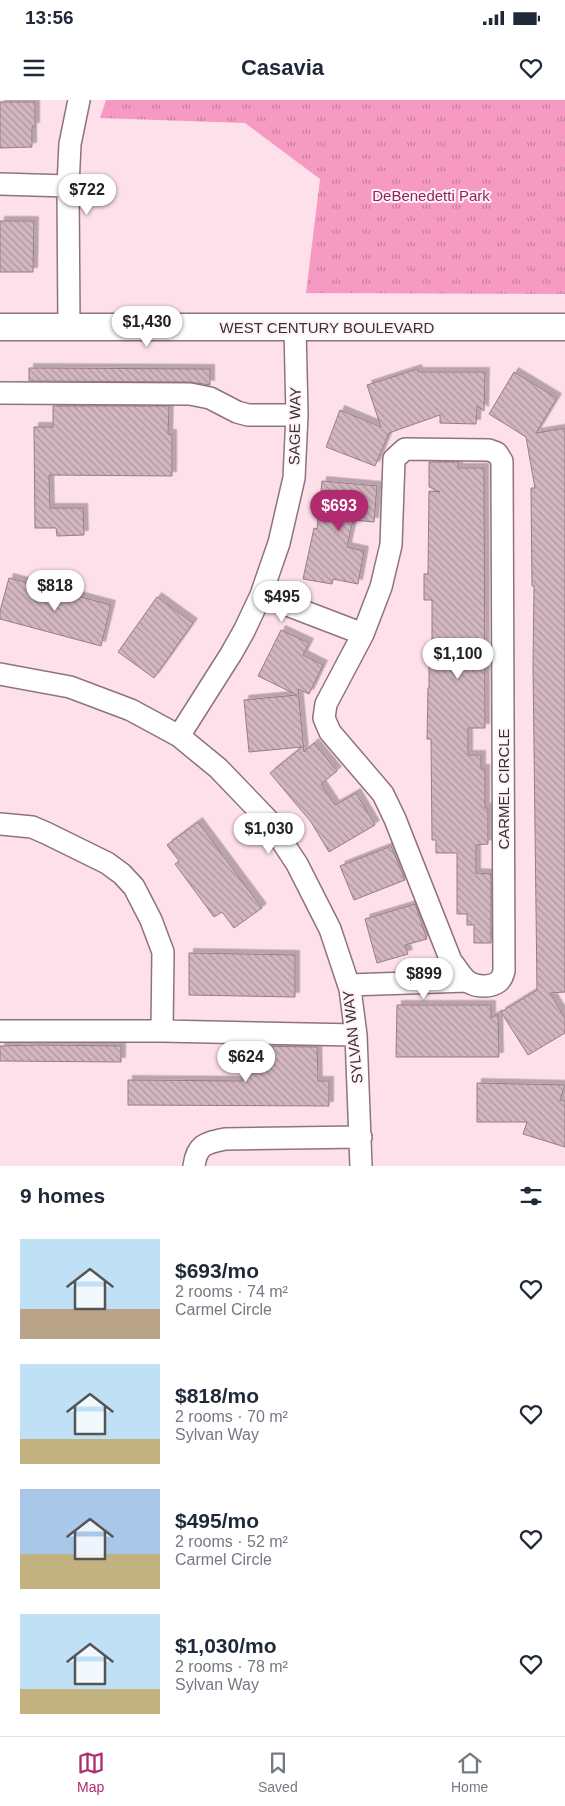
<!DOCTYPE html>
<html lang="en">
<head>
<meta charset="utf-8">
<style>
  body { margin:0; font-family:Helvetica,sans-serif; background:#f6f6f7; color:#1f2937; height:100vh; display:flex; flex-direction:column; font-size:19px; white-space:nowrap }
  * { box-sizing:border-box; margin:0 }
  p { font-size:16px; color:#747a83 }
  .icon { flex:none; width:28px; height:28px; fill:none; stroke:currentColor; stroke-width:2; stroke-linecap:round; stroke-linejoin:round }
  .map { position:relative; height:1066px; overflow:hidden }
  .panel { display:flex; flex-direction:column; background:#fff; flex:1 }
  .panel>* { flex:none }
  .price { position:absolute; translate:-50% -42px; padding:0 11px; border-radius:18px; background:#fff; color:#222; font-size:16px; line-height:32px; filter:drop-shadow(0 1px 2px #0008) }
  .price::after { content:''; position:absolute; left:50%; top:30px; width:15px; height:11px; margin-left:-8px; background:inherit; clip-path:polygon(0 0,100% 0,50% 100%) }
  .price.on { background:#b02b70; color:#fff }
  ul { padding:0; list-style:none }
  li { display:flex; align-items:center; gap:15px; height:125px; padding:0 20px }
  li span { display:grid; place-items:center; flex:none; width:140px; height:100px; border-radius:0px; color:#555 }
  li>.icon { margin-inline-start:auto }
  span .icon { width:60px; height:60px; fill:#fffc; stroke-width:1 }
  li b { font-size:21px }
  h2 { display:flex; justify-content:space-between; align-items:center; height:60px; padding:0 20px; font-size:21px }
  .status { display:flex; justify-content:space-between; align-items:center; height:35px; padding:0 25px; background:#fff; direction:ltr }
  .status svg { height:14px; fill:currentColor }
  header { display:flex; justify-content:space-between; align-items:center; height:65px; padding:0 20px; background:#fff; font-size:22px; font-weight:800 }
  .tab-bar { display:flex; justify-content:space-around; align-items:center; height:70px; border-top:1px solid #e0e1e3; background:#fff; font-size:14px; color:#747a83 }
  .tab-bar a { display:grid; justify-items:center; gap:2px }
  .tab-bar .on { color:#b02b70 }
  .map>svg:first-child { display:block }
</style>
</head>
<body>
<div class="status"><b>13:56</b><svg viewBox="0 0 49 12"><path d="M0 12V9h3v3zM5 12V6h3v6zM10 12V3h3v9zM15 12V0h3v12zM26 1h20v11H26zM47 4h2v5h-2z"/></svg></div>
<header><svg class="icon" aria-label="menu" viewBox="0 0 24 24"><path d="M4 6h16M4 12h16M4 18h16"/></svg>Casavia<svg class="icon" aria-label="heart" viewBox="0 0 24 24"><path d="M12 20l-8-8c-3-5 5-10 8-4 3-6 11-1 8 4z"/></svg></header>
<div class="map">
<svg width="565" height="1066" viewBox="0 0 565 1066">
  <defs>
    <pattern id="grass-tufts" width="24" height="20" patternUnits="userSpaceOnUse" patternTransform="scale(1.25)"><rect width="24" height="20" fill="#f69ac1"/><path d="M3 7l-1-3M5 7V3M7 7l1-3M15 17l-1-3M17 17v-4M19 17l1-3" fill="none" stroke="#c87e9e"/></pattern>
    <pattern id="building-back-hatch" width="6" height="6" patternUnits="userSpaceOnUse" patternTransform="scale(1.25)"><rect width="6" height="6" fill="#d2b6c0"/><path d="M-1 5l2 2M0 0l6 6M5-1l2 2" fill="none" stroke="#ac959d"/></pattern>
    <filter id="shadow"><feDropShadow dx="4.5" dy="-4.5" stdDeviation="0" flood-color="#0004"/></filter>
  </defs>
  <rect width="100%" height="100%" fill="#fee0eb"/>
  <!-- grass -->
  <path fill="url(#grass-tufts)" d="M106,0H565V194L306,193L320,79L245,23L100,18Z"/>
  <!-- building -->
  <path fill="url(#building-back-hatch)" stroke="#977d87" filter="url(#shadow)" d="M0,2H35V27H32V47L0,48Z
    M0,121H34L33,172H0Z
    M29,268L210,269V285L190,282L29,281Z
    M417,269L418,272H485L484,311L477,306L476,324L440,323V315L389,333L375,366L326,347L340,310L381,327L367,285Z
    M514,272L557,298L536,333L565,328V892L550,893L565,918V933L528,955L501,912L537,890L533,565L534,486H532L531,388H535L526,337L489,314Z
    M53,306H169L168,334H172V376L49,375L50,408H83L84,435L57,436L56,428H35L34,327H53Z
    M429,362H458V368H484L485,628H468V655H481V669H485V708H488V744L476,745V773L491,774V843H474V825H467V814H457V753H436V740H432L431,639H427L428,588H429V544H432V500H424V474H428L429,391L440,392L429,387Z
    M322,381L377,386L374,422L353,420L347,447L364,451L358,484L333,479L332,484L303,479L314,428L317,429Z
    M9,478L111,505L101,546L0,519V511Z
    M157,497L193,523L154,578L118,552Z
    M281,530L309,543L303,555L323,565L309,594L298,589L304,652L314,643L337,671L321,684L335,705L356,693L375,725L329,752L311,722L270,673L302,647L249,652L244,600L297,595L258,576Z
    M198,722L262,808L234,828L222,812L214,817L175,764L179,761L167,745Z
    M391,746L405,780L354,800L340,766Z
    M415,804L427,839L405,845L408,854L377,863L365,819Z
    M189,853L295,855V897L189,895Z
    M397,905H491V918L498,914L499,957H396Z
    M39,945L121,946V962L0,961V946Z
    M243,946L317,947L318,981H329V1006L128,1005V980L243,981Z
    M477,983L565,985L560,1000L565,1001V1047L523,1034L527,1022H477Z"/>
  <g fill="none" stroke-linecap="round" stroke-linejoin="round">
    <defs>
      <path id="minor" d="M0,84L68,86
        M69,227L68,86L70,44L79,0
        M0,293L190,294L210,298L237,312L248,315H297
        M405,349L489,350L497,353L502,361L504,871C503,875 502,879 498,882C490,888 475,887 467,881C461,876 456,867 451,861L395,719L383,694L330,632L324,618L326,604L363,534L381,487L391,445L394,359Z
        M261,495L363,534
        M0,574L70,587L131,610L179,636L218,668L268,720L297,764L330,829L350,889L356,935L361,1066
        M179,636L231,554L244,531L261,495L279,443L294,378L297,315L295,228
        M0,724L32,727L46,733L107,763L122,774L134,787L151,820L163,852L162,931
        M349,885L467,881
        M0,931H162L356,935
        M194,1066C197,1044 206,1043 225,1039L361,1037"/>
      <path id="tertiary" d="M0,227H565"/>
    </defs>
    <!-- minor casing -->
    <use href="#minor" stroke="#8e737d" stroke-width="24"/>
    <!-- tertiary casing -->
    <use href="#tertiary" stroke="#8e737d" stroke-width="29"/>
    <!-- minor -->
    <use href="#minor" stroke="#fff" stroke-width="21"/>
    <!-- tertiary -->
    <use href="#tertiary" stroke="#fff" stroke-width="26"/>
  </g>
  <g text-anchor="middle" stroke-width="4" stroke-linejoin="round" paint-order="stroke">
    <!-- park labels -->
    <g font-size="15" fill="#94215d" stroke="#fff3f7">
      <text x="431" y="101">DeBenedetti Park</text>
    </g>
    <!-- street labels -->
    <g font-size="15" fill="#3c3135" stroke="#fff3f7">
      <text x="327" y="233">WEST CENTURY BOULEVARD</text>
      <text transform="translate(295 326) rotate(-89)" y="5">SAGE WAY</text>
      <text transform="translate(504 689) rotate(-90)" y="5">CARMEL CIRCLE</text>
      <text transform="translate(353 937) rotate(-96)" y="5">SYLVAN WAY</text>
    </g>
  </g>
</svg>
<b class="price" style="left:87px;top:116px">$722</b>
<b class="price" style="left:147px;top:248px">$1,430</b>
<b class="price on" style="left:339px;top:432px">$693</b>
<b class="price" style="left:55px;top:512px">$818</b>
<b class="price" style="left:282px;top:523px">$495</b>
<b class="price" style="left:458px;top:580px">$1,100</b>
<b class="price" style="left:269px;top:755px">$1,030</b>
<b class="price" style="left:424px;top:900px">$899</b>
<b class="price" style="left:246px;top:983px">$624</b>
</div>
<section class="panel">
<h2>9 homes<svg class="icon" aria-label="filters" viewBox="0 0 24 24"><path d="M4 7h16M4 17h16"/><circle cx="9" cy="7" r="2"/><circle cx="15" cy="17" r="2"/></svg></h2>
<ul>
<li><span style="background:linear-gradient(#bfe0f5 70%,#b9a48a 0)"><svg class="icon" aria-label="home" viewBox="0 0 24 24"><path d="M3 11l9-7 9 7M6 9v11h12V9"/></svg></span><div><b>$693/mo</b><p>2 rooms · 74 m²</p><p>Carmel Circle</p></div><svg class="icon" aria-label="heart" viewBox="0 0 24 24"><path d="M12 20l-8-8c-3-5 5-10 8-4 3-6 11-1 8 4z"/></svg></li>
<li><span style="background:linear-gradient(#bfe0f5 75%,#c2b280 0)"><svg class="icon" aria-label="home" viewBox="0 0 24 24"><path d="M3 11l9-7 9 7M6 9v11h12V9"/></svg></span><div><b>$818/mo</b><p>2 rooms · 70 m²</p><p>Sylvan Way</p></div><svg class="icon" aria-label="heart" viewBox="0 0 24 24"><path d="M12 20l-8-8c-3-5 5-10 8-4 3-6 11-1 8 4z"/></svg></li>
<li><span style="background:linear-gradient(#a9c7e8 65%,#c2b280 0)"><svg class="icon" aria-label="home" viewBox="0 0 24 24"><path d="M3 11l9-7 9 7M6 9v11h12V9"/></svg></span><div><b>$495/mo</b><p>2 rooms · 52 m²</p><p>Carmel Circle</p></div><svg class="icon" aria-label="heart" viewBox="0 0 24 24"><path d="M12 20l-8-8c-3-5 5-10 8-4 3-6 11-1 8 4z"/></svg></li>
<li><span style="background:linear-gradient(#bfe0f5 75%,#c2b280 0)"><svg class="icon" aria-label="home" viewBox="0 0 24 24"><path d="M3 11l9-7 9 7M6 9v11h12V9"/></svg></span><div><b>$1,030/mo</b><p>2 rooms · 78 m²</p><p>Sylvan Way</p></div><svg class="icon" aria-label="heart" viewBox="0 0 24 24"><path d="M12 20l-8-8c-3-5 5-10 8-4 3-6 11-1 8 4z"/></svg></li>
</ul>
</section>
<nav class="tab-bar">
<a class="on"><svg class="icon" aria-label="map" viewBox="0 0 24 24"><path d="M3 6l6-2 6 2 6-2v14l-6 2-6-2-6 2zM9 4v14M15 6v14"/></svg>Map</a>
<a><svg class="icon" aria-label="saved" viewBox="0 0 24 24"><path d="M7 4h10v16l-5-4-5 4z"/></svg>Saved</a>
<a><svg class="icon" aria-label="home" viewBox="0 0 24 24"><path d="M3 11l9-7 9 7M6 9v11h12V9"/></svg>Home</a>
</nav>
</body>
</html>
